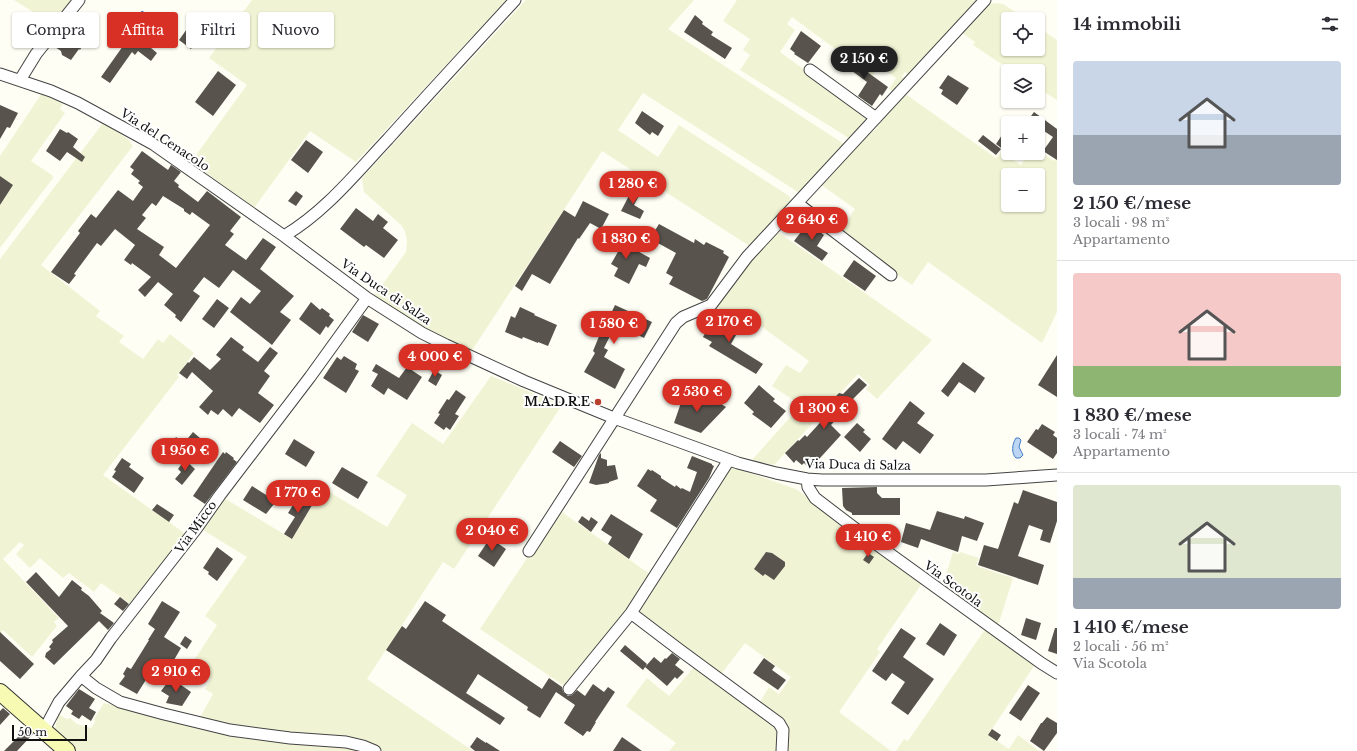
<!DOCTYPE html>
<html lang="it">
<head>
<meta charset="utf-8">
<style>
  body { margin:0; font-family:"Libre Baskerville",serif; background:#f2f2f3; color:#2b2b33; height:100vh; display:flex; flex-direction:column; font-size:15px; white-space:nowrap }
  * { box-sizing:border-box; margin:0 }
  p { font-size:13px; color:#7c7c81 }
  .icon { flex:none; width:22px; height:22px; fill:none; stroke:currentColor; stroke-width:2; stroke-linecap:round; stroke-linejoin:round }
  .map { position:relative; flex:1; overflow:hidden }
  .drawer { display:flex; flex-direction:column; background:#fff; width:300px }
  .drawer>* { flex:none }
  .banner { position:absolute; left:12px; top:12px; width:380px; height:36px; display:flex; gap:8px }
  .controls { position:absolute; left:1001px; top:12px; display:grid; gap:8px }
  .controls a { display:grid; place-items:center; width:44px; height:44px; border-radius:4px; background:#fff; box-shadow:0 1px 3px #0004; font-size:20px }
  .scale { position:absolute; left:12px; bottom:10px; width:75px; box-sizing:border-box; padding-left:4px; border:2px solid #101010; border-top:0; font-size:11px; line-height:14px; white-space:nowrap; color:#101010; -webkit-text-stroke:3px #fff; paint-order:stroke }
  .price { position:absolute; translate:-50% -34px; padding:0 9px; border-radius:14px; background:#d93025; color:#fff; font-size:13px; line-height:26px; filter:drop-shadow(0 1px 2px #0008) }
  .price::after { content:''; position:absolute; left:50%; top:24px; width:12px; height:9px; margin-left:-6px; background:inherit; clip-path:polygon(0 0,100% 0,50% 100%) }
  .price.current { background:#222; color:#fff }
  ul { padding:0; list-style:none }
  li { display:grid; align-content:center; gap:8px; height:212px; padding:0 16px }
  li+li { border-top:1px solid #e1e1e2 }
  li span { display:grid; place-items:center; height:124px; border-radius:4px; color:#555 }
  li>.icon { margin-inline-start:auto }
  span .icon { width:72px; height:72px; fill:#fffc; stroke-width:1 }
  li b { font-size:17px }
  h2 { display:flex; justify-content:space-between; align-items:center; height:48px; padding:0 16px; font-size:17px }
  .chip { padding:0 14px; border-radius:4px; background:#fff; box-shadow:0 1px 3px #0004; font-size:14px; line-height:36px }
  .chip.current { background:#d93025; color:#fff }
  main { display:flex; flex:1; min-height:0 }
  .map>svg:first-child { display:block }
</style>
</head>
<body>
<main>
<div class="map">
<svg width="1057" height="751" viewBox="0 0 1057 751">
  <rect width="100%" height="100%" fill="#fefef4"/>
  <!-- farmland -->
  <path fill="#f1f4d4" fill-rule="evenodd" d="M14,0H74L54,25Z
    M252,0H506L356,162L310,131L254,208L191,162L247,85L209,58Z
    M526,0H694L668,29L847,146L801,194L643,93L618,130L658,157L679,125L789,196L792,202L751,247L602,151L471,352L416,323L374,296L406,252L407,241L405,231L401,225L364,192L362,178Z
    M737,0H980L910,76L905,72L902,76L905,80L894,92L889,89L896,78L880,66L872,76L792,17L787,24L795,30L780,52L872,119L852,140L740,70L750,55L743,50L750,39L723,21Z
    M994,3L1003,4L1026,19H1008V49H1038V27L1057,40V100L1038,88V71H1012L973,45L975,42L962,33L980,14L986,5Z
    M42,93L63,104L60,109L65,113L31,161L52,175L53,178L0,248V205L13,185L0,176V156Z
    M904,93L996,158L1002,152L1021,165L1028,154L1027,153H1038V150L1054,161L1057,157V312L1042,343L928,262L912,285L838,233L855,209L820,184L862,140L876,129L883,117ZM1008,175H1038V205H1008Z
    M103,123L128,139L133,146L41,265L100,311L96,316L124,336L119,342L143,359L158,339L163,343L170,334L194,353L177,375L179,377L103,475L187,535L132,605L101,583L94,592L69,573L63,578L40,558L30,568L16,554L24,545L20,542L3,559L59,618L54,622L57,626L32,657L3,630L0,633V259Z
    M778,232L932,340L877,399L866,389L870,385L858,374L774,465L752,460L801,405L772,386L786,365L800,373L809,361L751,319L745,316L738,321L735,320L719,309L717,305L745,266Z
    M491,376L562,405L454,569L443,562L367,679L473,751H383L373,746L254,731L199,719L213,694L205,689L211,679L191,665L217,625L205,616L247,557L203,530L207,522L224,498L292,539L323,488L387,527L407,495L376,476L412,423L443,444Z
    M730,466L796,489L923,582L877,649L880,652L839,712L891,751H784L786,737L758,705L769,687L779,694L791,677L745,643L719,677L642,617L639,605Z
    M559,510L651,575L628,611L566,687L480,629Z
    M953,552L959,554L960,552L979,558L976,566L1013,578L998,626L942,588Z
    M986,628L1036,663L988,735L1009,749L1018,735L1039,751H896L904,739L908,741Z
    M696,665L777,726L779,751H669L676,743L626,706L647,678L669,696Z
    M104,703L229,734L346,747L364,751H72L54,735L58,714L67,719L70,718L77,724L91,728L95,722L94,719Z"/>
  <!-- water -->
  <path fill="#bbd5f3" stroke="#467dc6" d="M142,11L155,20L151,26L138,17Z
    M1016,438H1019L1021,440L1019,447L1023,455L1020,458H1016C1011,453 1012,444 1016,438Z"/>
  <!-- building -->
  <path fill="#58534d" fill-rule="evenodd" d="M26,13L43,26L29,45L12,32Z
    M197,15L209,24L191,49L179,40Z
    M695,15L703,22L702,24L713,32L711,35L732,48L725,59L684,32Z
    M69,27L86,39L80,50L79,49L71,60L62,55L61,51L55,47Z
    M131,27L147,38L144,42L157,53L151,61L138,51L135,55L132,52L110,83L101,77L123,46L120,44Z
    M801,31L821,46L808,63L794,54L795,53L790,49Z
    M838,51L888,87L882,96L880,94L872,106L858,96L867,82L833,57Z
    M218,71L236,85L213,116L195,102Z
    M948,75L969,88L957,105L941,94L943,90L939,88Z
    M0,105L18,113L10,128L7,127L0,139Z
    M642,111L664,126L658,136L652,132L650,135L635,123Z
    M1034,112L1057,129V160L1043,151L1053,137L1038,127V123H1026Z
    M1008,126V153L996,144Z
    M60,129L67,133L68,132L78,139L73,147L85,157L82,162L67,152L60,161L46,151Z
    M983,135L1001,149L996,155L978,141Z
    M306,140L323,152L308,173L291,160Z
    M142,151L168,170L171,165L181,172L174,181L179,185L178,187L198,202L207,191L241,217L230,231L234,234L225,245L246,260L263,238L276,247L260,269L294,296L280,312L291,320L272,345L230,312L241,297L250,304L261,291L233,270L219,288L204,277L193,291L200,296L181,322L175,317L176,315L164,305L173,294L158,282L145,297L138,290L151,277L132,263L131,265L124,260L135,245L115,229L101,246L97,243L74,274L76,275L69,284L51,272L80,233L78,231L91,214L96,218L118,190L133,201L143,187L138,183L140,181L131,174L134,170L130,167ZM163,196L184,209V211L190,215L192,212L210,225L176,268L159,255L164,247L137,229L146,218L142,215L152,203L156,206Z
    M0,176L13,185L0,205Z
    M633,188L641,192L634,205L644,211L640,219L621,211Z
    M296,191L303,196L296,206L288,201Z
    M583,201L609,214L601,229L590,223L579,239L578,238L550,284L532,274L522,291L515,286L564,210L575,217Z
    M356,208L373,221L378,214L388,222L383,228L398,240L384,258L366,245L364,247L340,229Z
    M808,223L824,235L817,246L828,253L822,261L794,241Z
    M659,224L694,243L695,239L704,245L706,242L724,251L723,253L729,257L707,299L702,301L669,284L673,277L666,273L676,253L656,242L659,236L654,232Z
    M607,234L650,258L646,267L639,264L629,284L614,276L618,268L611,264L619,250L604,241Z
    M854,260L876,276L865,291L843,276Z
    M217,299L229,308L214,328L202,319Z
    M311,302L320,310L322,308L330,314L329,316L334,320L328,328L326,326L320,335L299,319Z
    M615,305L652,322L644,338L616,324L604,348L608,350L604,357L625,369L615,389L584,372L595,353L593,351L600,334L597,333L602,322L606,324Z
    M520,307L535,314L534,315L557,325L548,346L538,342V343L523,337L522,339L505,332L511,316L515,318Z
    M716,314L740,328L731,344L763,364L756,374L709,346L712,342L703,337Z
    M363,315L379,324L368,342L352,332Z
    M231,337L244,347L242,350L258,362L270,347L278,353L264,371L270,376L258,393L274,405L260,423L239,408L232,417L223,409L218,415L211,410L208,415L199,407L213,391L192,372L187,379L179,373L188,362L189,363L194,357L210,370L221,359L216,355Z
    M1057,355V397L1038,385Z
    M344,356L357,364L355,369L359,371L346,393L323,378L337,357L341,360Z
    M963,362L985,378L975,393L959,382L948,397L941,391Z
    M376,364L399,378L407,367L422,377L407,400L388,388L384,395L371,386L378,374L372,371Z
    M434,370L442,375L436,386L428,381Z
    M859,378L867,385L851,401L852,402L831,425L841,435L810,469L804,463L802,465L796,460L794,463L785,453L798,440L799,441L805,435L807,437L827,415L823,412L825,410L824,409L839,393L843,394Z
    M759,385L775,399L773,401L786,411L771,428L752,414L754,412L744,403Z
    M456,390L466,397L455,414L459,416L450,430L446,427L444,430L434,423L440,414L438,413L447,399L449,400Z
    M684,394L712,403L713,399L726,407L701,433L674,423Z
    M910,401L925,413L917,423L934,435L920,454L903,441L896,450L882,439Z
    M857,423L865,430L863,432L871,439L860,452L844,437Z
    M1042,424L1055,432L1053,435L1057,438V453L1053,459L1027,442L1036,429L1038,430Z
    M193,432L200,438L180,463L166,454L176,437L184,443Z
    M294,439L315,452L306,467L285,454Z
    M560,441L582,456L574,467L552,452Z
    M223,452L225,454L226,452L234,458L233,459L237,462L205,504L193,496Z
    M601,453V458L607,460V466L615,465L618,479L609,482V483L596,485L589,483L599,455Z
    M692,456L712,464V465L714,466L709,478L677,528L650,511L657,500L637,486L648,469L651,471L652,470L661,476V478L675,487L676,485L681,489L682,488L690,492L697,472L687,468Z
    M122,458L131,464L129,467L144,478L134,493L112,477L116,471L114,470Z
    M185,460L195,469L182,485L175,479L181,472L178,469Z
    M342,467L368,482L358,499L332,483Z
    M252,486L274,500L272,503L274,504L266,514L243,500Z
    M877,487V493L882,498H900V515H852V513L846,510L843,506L842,488Z
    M1023,490L1057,502V521L1050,543L1040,540L1043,530L1029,525L1018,556L1044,565L1038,585L978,565L984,545L998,549L1014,502L1018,504Z
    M300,494L314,502L292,539L284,534L295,517L288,513Z
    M157,504L174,515L169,522L152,510Z
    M937,511L964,519L965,516L984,523L977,541L962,536L958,552L921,539L918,548L901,542L906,523L930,530Z
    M611,514L643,534L629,559L608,544L612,537L601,530Z
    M582,516L589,521L591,517L598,522L591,532L578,522Z
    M490,538L506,549L494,567L478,556Z
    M217,547L233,559L217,581L208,574L209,572L203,568Z
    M766,552L772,553L785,562V566L774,580L765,574L763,576L754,569Z
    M868,553L874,557L869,564L863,560Z
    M36,572L59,597L72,580L82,588L81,590L89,596L102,611L100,613L114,623L108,630L99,621L54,665L45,657L46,653L51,649L49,647L53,642L52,640L68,626L26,582Z
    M120,597L129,604L123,611L114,604Z
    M162,601L180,612L164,637L181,648L174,660L182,665L175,675L158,664L156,668L154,667L137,694L119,684L125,676L123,674L127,667L131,669L149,640H148L155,629L148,624Z
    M425,601L446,615L442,621L542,689L549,678L562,687L563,692L568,696L572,695L577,690L585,696L593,684L604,692L608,687L615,692L595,722H596L590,732L587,731L583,736L564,723L575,705L556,692L540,718L527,710L528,707L478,674L466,693L505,718L500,725L386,650L402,626L406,629Z
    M1026,618L1041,623L1036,640L1021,635Z
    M940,623L957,635L944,656L926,644Z
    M901,628L916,638L903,657L934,679L908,715L891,703L905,682L892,673L886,681L872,671Z
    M1055,628H1057V654L1048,651Z
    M0,632L34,664L20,679L0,661Z
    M185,636L192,641L187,649L180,644Z
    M625,645L647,664L643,670L620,651Z
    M672,653L680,659L675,665L684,672L677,679L675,677L667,686L645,667L654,657L661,663L665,658L666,659Z
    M764,658L775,666L772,670L786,680L778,690L753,673Z
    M171,678L191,692L182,706L166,703L169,696L161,691Z
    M1028,685L1040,693L1021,721L1009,713Z
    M79,689L95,699L89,708L96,712L91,721L82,715L79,719L71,714L73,711L66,706Z
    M3,708L10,714L0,725V711Z
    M1047,717L1057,723V733L1044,751L1030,741L1041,723H1042Z
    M27,728L33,734L17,751H4Z
    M992,729L1001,735L997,741L988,735Z
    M477,737L486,743V742L500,751H475L470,747Z
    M622,737L642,751H613Z"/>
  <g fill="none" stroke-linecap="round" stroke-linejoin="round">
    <defs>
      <path id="street" d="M810,70L876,118
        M0,74L51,91L78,103L153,144L284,236L367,298L422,333L446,345L524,381L614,418L738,463L776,473L807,479L822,480H986L1057,475
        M20,80L36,54L79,0
        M797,203L891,275
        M284,236C325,212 356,173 388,139C430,92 473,46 515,0
        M807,479L808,487L815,498L861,533L1041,663L1057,673
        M529,551L676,323L683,317L711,305L747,257L985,0
        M631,613L677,648L779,723L783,730L782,751
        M81,676L96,688L120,702L164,714L230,730L290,738L346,742L363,746L375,751
        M569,689L631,613L729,460
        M44,730L59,702L81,676L96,660L111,638L196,529L220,495L310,377L367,298"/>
      <path id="secondary" d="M0,692L67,751"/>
    </defs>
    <!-- street casing -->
    <use href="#street" stroke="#434343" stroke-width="13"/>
    <!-- secondary casing -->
    <use href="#secondary" stroke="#323232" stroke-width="18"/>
    <!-- street -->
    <use href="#street" stroke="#fff" stroke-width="11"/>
    <!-- secondary -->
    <use href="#secondary" stroke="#f6fab3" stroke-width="16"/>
  </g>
  <!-- markers -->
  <circle fill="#b9402f" stroke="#fff" stroke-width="1.5" cx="598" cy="402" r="4"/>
  <g text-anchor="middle" stroke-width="4" stroke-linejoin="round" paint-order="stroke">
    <!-- street labels -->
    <g font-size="12" fill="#101010" stroke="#fff">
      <text transform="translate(165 140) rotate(33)" y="4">Via del Cenacolo</text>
      <text transform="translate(386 292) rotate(34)" y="4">Via Duca di Salza</text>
      <text transform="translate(858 465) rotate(1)" y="4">Via Duca di Salza</text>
      <text transform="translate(196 527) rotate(-54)" y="4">Via Micco</text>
      <text transform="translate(953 584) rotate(36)" y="4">Via Scotola</text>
    </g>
    <!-- poi labels -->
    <g font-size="12" font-weight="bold" fill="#101010" stroke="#fff" text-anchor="end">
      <text x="590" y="406">M.A.D.R.E</text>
    </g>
  </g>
</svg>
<div class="controls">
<a><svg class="icon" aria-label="locate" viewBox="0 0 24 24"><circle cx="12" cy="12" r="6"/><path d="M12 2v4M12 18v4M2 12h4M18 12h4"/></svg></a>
<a><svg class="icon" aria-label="layers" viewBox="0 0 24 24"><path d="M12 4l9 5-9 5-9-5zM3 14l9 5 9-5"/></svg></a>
<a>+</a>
<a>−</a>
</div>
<div class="scale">50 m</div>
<b class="price current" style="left:864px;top:80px">2 150 €</b>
<b class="price" style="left:633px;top:205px">1 280 €</b>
<b class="price" style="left:812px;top:241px">2 640 €</b>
<b class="price" style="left:626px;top:260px">1 830 €</b>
<b class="price" style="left:729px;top:343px">2 170 €</b>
<b class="price" style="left:614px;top:345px">1 580 €</b>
<b class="price" style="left:435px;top:378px">4 000 €</b>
<b class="price" style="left:697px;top:413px">2 530 €</b>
<b class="price" style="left:824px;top:430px">1 300 €</b>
<b class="price" style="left:185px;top:472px">1 950 €</b>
<b class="price" style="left:298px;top:514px">1 770 €</b>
<b class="price" style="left:492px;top:552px">2 040 €</b>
<b class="price" style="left:868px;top:558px">1 410 €</b>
<b class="price" style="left:176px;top:693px">2 910 €</b>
<div class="banner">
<a class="chip">Compra</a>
<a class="chip current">Affitta</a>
<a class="chip">Filtri</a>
<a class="chip">Nuovo</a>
</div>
</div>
<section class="drawer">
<h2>14 immobili<svg class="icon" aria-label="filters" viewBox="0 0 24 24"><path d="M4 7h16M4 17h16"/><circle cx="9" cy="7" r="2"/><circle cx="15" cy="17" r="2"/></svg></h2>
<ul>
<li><span style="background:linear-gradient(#c9d6e8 60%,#9aa5b1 0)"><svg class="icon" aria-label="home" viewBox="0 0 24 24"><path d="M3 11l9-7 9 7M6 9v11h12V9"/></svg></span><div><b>2 150 €/mese</b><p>3 locali · 98 m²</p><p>Appartamento</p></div></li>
<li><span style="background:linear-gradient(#f6c9c9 75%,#8fb573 0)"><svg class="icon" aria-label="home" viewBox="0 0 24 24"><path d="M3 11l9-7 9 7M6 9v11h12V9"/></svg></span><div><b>1 830 €/mese</b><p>3 locali · 74 m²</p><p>Appartamento</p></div></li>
<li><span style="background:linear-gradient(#dfe7d0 75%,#9aa5b1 0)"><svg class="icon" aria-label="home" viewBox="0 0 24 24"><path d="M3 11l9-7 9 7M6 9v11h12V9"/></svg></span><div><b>1 410 €/mese</b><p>2 locali · 56 m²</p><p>Via Scotola</p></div></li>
</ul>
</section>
</main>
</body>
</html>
